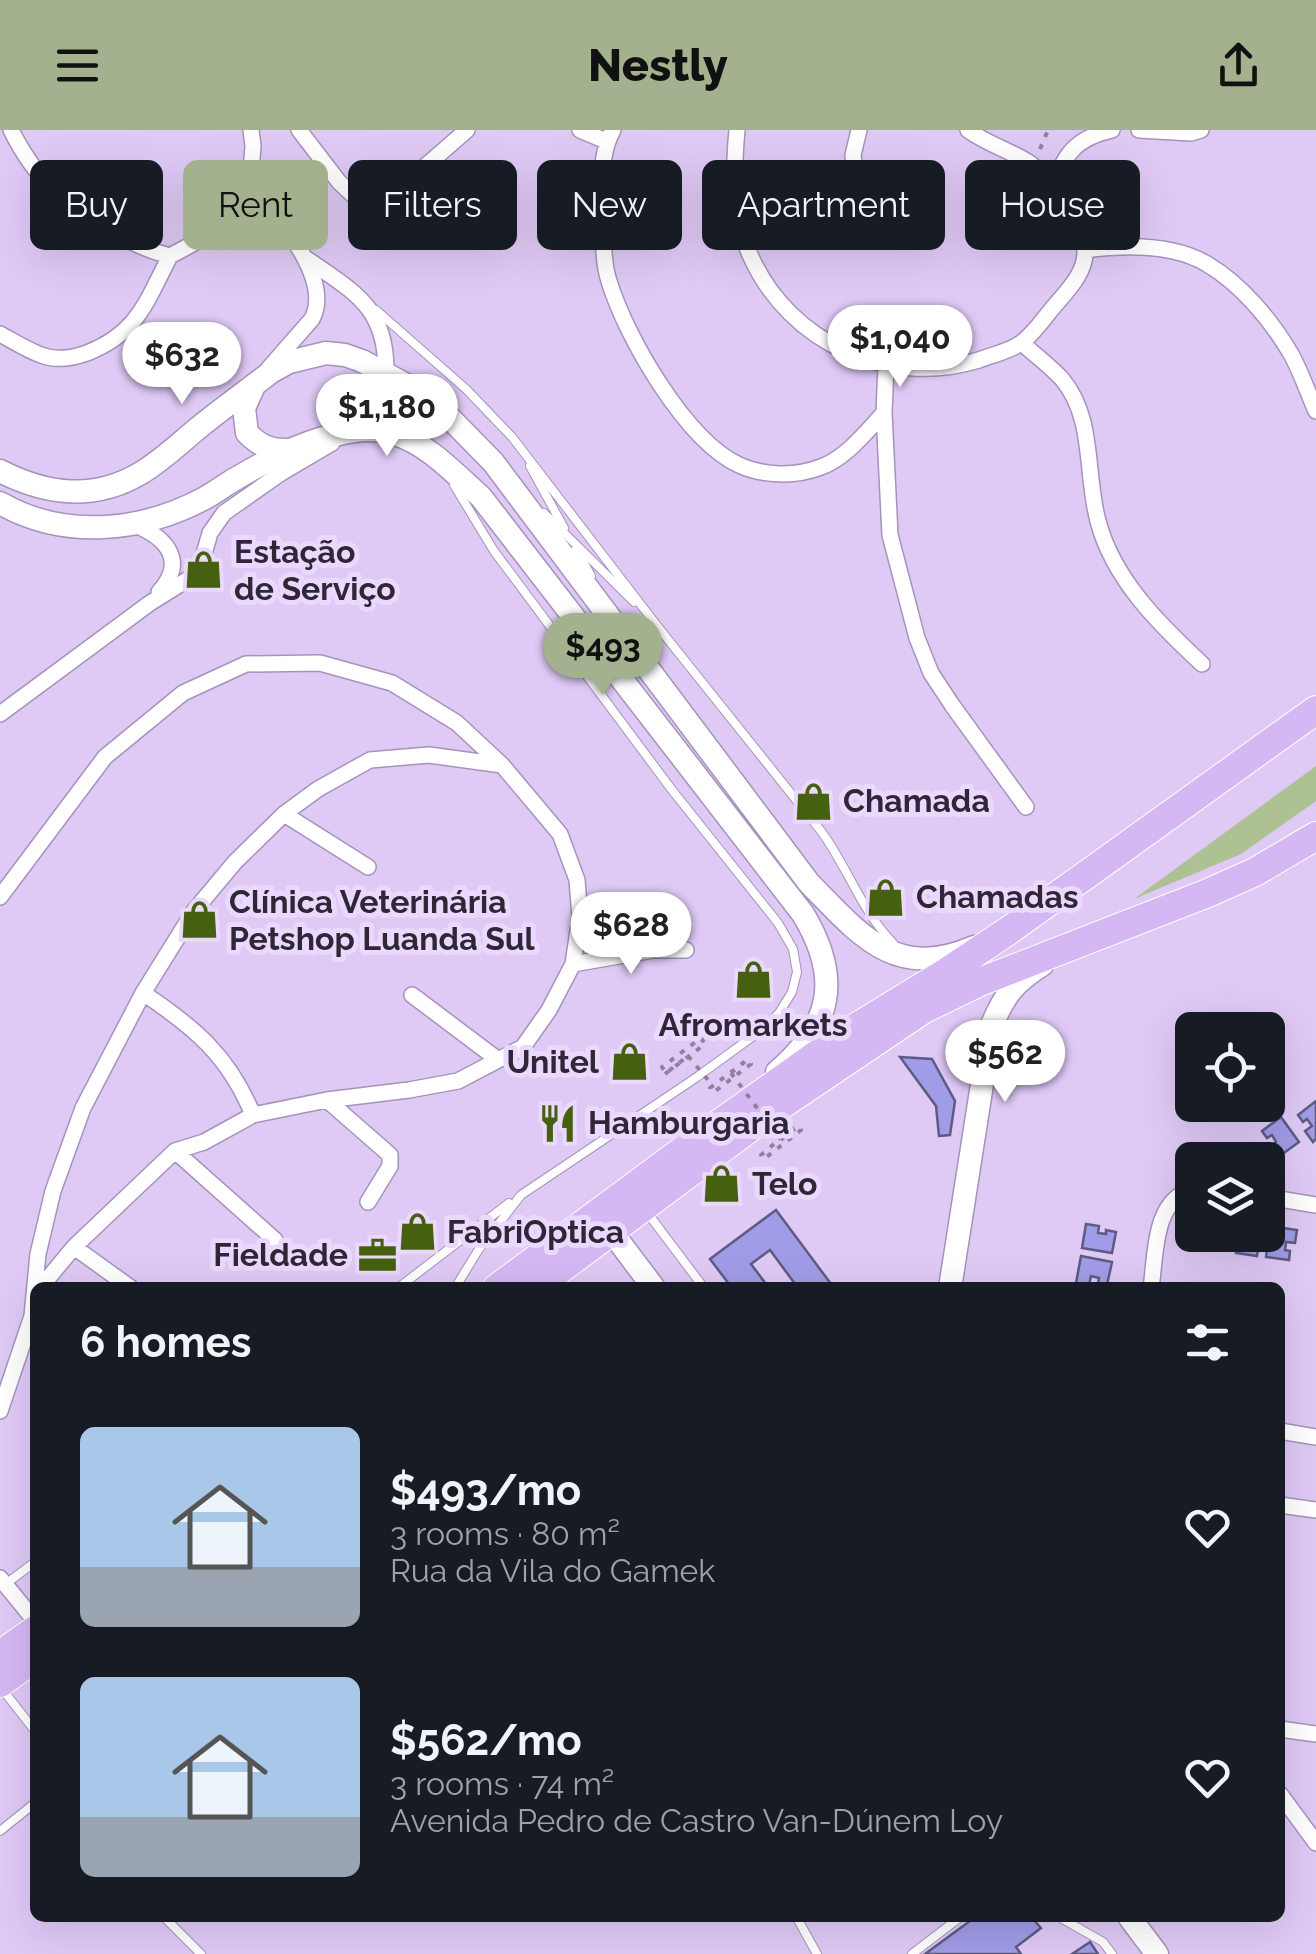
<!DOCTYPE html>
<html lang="en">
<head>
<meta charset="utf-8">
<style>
  body { margin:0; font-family:Raleway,sans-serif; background:#242831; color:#f1f3f6; height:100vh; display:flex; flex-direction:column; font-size:38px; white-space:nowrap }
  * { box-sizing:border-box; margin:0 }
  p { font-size:32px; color:#9ea1a6 }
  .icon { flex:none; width:55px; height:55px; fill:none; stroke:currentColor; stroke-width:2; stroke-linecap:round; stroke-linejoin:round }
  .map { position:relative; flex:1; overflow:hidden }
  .drawer { position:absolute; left:30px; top:1152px; width:1255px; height:640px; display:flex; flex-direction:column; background:#171b24; border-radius:15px; box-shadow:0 10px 40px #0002 }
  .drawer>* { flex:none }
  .guide { position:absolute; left:30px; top:30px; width:1258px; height:90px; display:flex; gap:20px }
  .tools { position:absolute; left:1175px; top:882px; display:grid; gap:20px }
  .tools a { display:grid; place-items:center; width:110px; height:110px; border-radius:15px; background:#171b24; box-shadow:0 10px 40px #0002; font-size:50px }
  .price { position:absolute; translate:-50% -85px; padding:0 22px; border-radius:35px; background:#fff; color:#222; font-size:32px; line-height:65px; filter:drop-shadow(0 2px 5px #0008) }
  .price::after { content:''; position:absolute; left:50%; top:60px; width:30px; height:22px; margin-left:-15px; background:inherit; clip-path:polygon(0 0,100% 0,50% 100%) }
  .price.selected { background:#a4b18e; color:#111 }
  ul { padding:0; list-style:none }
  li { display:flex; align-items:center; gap:30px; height:250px; padding:0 50px }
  li span { display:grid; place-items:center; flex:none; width:280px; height:200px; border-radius:15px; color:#555 }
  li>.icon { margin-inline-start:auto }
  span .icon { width:120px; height:120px; fill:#fffc; stroke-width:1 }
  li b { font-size:42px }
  h2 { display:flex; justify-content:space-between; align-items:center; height:120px; padding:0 50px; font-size:42px }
  .chip { padding:0 35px; border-radius:15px; background:#171b24; box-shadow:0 10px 40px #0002; font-size:35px; line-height:90px }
  .chip.selected { background:#a4b18e; color:#111 }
  header { display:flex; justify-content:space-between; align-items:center; height:130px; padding:0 50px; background:#a4b18e; color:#111; font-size:45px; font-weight:800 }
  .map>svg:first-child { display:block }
</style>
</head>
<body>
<header><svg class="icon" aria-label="menu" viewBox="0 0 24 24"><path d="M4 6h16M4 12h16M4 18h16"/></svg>Nestly<svg class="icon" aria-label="share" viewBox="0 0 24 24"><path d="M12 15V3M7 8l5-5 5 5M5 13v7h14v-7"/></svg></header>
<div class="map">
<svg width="1316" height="1824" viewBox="0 0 1316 1824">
  <rect width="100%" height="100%" fill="#dfcaf6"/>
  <!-- green -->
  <path fill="#adc192" d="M1316,636V671L1241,724L1134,769Z"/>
  <!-- building -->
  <path fill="#a19ce7" stroke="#5d5b83" stroke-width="2.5" d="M900,927L932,929L955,971L950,1005L939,1006L936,976Z
    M1316,971V1009L1313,1012L1305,1001L1312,996L1307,989L1303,992L1298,985Z
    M1281,987L1299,1012L1277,1028L1269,1017L1276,1012L1272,1005L1267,1008L1262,1001Z
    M776,1080L834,1158H798L770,1120L751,1134L769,1158H724L729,1154L710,1129Z
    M1086,1094L1099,1096L1098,1103L1106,1104V1100L1116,1102L1112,1123L1082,1118Z
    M1270,1096L1297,1100L1295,1113L1286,1112L1285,1120L1290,1121L1289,1130L1266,1127Z
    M1200,1105H1217L1216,1119L1195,1116L1196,1106L1200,1107Z
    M1235,1105H1260L1257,1126L1236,1123L1237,1113L1241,1114L1242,1106Z
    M1081,1126L1112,1132L1107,1155L1098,1153L1099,1148L1091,1146L1089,1155L1076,1153Z
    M974,1788H1032L1041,1798L1016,1817L1021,1824H925Z
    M1090,1812L1098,1824H1072Z"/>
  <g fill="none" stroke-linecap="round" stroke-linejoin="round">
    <defs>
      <path id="lane" d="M376,180L466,259L512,307L658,497L821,701C847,736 862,782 893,813
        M530,336L564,398
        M454,355L494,421L672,660L778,793L793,819L797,842L792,862L779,883L763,899L697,947L521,1065L479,1119L455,1158
        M544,383L634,472
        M576,419L591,446
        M646,1081L704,1158
        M398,1158L509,1073
        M3,1456L35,1432
        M3,1560L35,1601
        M0,1701L35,1673
        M165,1788L201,1824
        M797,1788L817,1824
        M1061,1788L1103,1812L1112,1824
        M912,1824L959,1788"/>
      <path id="street" d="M11,0C36,50 65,76 113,102C133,113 149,121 170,126L209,105L250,53
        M251,0L253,16L250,53C274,83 334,148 312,189L269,238
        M299,0L339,52L356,68L375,73L396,67L413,47L467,0
        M580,0L606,11
        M613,0C600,23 601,56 603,82C604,104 602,130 609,151C625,205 685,310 739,335C763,346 795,347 821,337C846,328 866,302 884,283
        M737,0C733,43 732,87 751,127C790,213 888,258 979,230C992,225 1010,221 1021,213C1034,204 1046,185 1057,173C1069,159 1086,141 1085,121C1084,103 1043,41 1028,32C1009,20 987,14 968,0
        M859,0L853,25L858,68L867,92
        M1139,0L1191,3L1201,0
        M1051,57C1067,24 1073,9 1112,0
        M1085,120C1123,115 1173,114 1207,134C1241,154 1271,190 1291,224C1301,242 1308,263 1316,281
        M307,129C355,163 387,177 386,244
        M0,204C13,211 27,220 41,225C56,231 73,228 87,223C138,203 146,172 170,126
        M1022,213C1035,225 1050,236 1062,249C1095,288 1085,344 1098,391C1113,449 1159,494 1202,534
        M886,236L884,283L890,405L917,508L931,543L952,575L1026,677
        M135,395C167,408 187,431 159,462
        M0,584L150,473L190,448L204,424L210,403L224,383L281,343L332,313
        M284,684L368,737
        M0,767L105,627L183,563L246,534L320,533L392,553L457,593L502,635L560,704L577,750L580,787L573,834L549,880L523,917L458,951L409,960L327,970L253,985L204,1012L175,1021L74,1117L40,1158
        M573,834L653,820H686
        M143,863C194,897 229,926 253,985
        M412,865L497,929
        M327,970L390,1025V1036L368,1072
        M175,1021L275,1110
        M1268,1067L1316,1075
        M74,1117L131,1158
        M1151,1158C1156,1125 1153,1070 1192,1060
        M0,1281L32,1186L38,1124L53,1061L83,978L143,863L194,781L235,732L284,684L318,659L370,630L429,625L502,635
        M1280,1301L1316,1307
        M1280,1375L1316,1380
        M0,1448L35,1491
        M1280,1599L1316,1604
        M1280,1664L1316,1713"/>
      <path id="secondary" d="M253,258L244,278L247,303C260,316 271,321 289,320
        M355,300C372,283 382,268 386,244
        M0,341C47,365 94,371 141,343C161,331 179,314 197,299C221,279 247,261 271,242L289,232L326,223L345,225L362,231L419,262L437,275L493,332L809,753C860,805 895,851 974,817
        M0,373C64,410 142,402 205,368C216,362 226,354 237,348C267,330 300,313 335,305C355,300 374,297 395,304C428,314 455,344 481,367L803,784C841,847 833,894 777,942
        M611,1101L654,1158
        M950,1158L991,897C1004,866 1013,853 1042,835
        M1130,1788L1157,1824"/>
      <path id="highway" d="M497,1158L706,1003L850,901L945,843L1008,801L1316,580
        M535,1158L771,982L924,879L982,851L1208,763L1255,742L1316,706
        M0,1525L35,1500
        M0,1553L35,1528"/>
    </defs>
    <!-- lane casing -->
    <use href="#lane" stroke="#a692bb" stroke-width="10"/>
    <!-- street casing -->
    <use href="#street" stroke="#a692bb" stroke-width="18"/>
    <!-- secondary casing -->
    <use href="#secondary" stroke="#a692bb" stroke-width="25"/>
    <!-- highway casing -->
    <use href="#highway" stroke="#fff" stroke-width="30"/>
    <!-- path -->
    <path stroke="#9080a0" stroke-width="4" stroke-dasharray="5 8" stroke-linecap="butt" d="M1040,19L1048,0
      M731,943L747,930L751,934L714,962L710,958L751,927
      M665,944L705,914L701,908L662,937L666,943L688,926
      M781,1010L798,996L801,1000L764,1029L761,1025L800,992"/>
    <!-- lane -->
    <use href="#lane" stroke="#fff" stroke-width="8"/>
    <!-- street -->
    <use href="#street" stroke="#fff" stroke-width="15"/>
    <!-- secondary -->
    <use href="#secondary" stroke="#fff" stroke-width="22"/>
    <!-- highway -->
    <use href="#highway" stroke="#d5b8f3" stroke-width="28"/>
    <!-- path-bridge -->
    <path stroke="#9080a0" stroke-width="4" stroke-dasharray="5 8" stroke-linecap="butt" d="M688,926L713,956
      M731,943L781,1010"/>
  </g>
  <!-- icons -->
  <defs>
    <symbol id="shop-bare" viewBox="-9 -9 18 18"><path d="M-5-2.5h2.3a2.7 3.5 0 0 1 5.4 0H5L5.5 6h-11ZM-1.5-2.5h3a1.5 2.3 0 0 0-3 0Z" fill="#45600f" stroke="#ead9fd" stroke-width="2.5" paint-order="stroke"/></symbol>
    <symbol id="restaurant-bare" viewBox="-9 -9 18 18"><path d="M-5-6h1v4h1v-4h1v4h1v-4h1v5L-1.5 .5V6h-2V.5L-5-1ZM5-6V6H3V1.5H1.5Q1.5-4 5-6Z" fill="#45600f" stroke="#ead9fd" stroke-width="2.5" paint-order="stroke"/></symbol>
    <symbol id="office-bare" viewBox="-9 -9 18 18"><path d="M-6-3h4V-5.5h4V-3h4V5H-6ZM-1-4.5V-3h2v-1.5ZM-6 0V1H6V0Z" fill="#45600f" stroke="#ead9fd" stroke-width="2.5" paint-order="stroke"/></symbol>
  </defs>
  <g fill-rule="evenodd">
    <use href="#shop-bare" x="176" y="412" width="55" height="55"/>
    <use href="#shop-bare" x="786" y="644" width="55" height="55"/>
    <use href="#shop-bare" x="858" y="740" width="55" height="55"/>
    <use href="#shop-bare" x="172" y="762" width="55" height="55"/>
    <use href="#shop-bare" x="726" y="822" width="55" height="55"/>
    <use href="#shop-bare" x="602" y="904" width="55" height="55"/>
    <use href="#restaurant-bare" x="530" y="966" width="55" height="55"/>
    <use href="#shop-bare" x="694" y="1026" width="55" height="55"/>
    <use href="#shop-bare" x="390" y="1074" width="55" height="55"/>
    <use href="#office-bare" x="350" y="1098" width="55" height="55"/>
  </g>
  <g text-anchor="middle" stroke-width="10" stroke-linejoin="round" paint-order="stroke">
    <!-- poi labels -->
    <g font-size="32" font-weight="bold" fill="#2f2738" stroke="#ead9fd" text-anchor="start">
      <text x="234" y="433">Estação<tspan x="234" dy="37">de Serviço</tspan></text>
      <text x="843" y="682">Chamada</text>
      <text x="916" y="778">Chamadas</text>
      <text x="229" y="783">Clínica Veterinária<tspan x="229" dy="37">Petshop Luanda Sul</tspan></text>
      <text x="753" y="906" text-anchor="middle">Afromarkets</text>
      <text x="599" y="943" text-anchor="end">Unitel</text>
      <text x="588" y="1004">Hamburgaria</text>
      <text x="752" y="1065">Telo</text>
      <text x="447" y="1113">FabriOptica</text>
      <text x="348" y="1136" text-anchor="end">Fieldade</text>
    </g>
  </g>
</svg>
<div class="tools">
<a><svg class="icon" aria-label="locate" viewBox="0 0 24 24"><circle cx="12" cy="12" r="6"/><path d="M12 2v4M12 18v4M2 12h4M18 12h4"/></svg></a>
<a><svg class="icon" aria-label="layers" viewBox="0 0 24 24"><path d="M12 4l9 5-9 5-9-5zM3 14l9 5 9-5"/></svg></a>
</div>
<b class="price" style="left:900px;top:260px">$1,040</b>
<b class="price" style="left:182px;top:277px">$632</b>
<b class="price" style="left:387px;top:329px">$1,180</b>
<b class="price selected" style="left:603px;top:568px">$493</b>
<b class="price" style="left:631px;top:847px">$628</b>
<b class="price" style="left:1005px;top:975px">$562</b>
<div class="guide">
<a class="chip">Buy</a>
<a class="chip selected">Rent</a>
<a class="chip">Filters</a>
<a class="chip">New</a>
<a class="chip">Apartment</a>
<a class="chip">House</a>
</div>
<section class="drawer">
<h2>6 homes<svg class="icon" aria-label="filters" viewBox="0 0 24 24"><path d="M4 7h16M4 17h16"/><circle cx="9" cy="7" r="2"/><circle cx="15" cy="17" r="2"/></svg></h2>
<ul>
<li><span style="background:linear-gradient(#a9c7e8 70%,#9aa5b1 0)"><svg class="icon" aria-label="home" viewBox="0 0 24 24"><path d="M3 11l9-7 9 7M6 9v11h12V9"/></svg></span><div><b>$493/mo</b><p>3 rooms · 80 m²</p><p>Rua da Vila do Gamek</p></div><svg class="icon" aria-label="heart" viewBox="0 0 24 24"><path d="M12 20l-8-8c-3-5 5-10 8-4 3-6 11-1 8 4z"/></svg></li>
<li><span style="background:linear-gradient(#a9c7e8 70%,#9aa5b1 0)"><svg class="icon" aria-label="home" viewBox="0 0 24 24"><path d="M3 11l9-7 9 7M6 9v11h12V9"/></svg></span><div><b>$562/mo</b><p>3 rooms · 74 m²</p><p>Avenida Pedro de Castro Van-Dúnem Loy</p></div><svg class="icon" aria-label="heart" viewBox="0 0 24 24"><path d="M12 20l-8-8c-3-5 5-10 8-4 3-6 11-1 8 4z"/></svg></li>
</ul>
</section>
</div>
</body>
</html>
